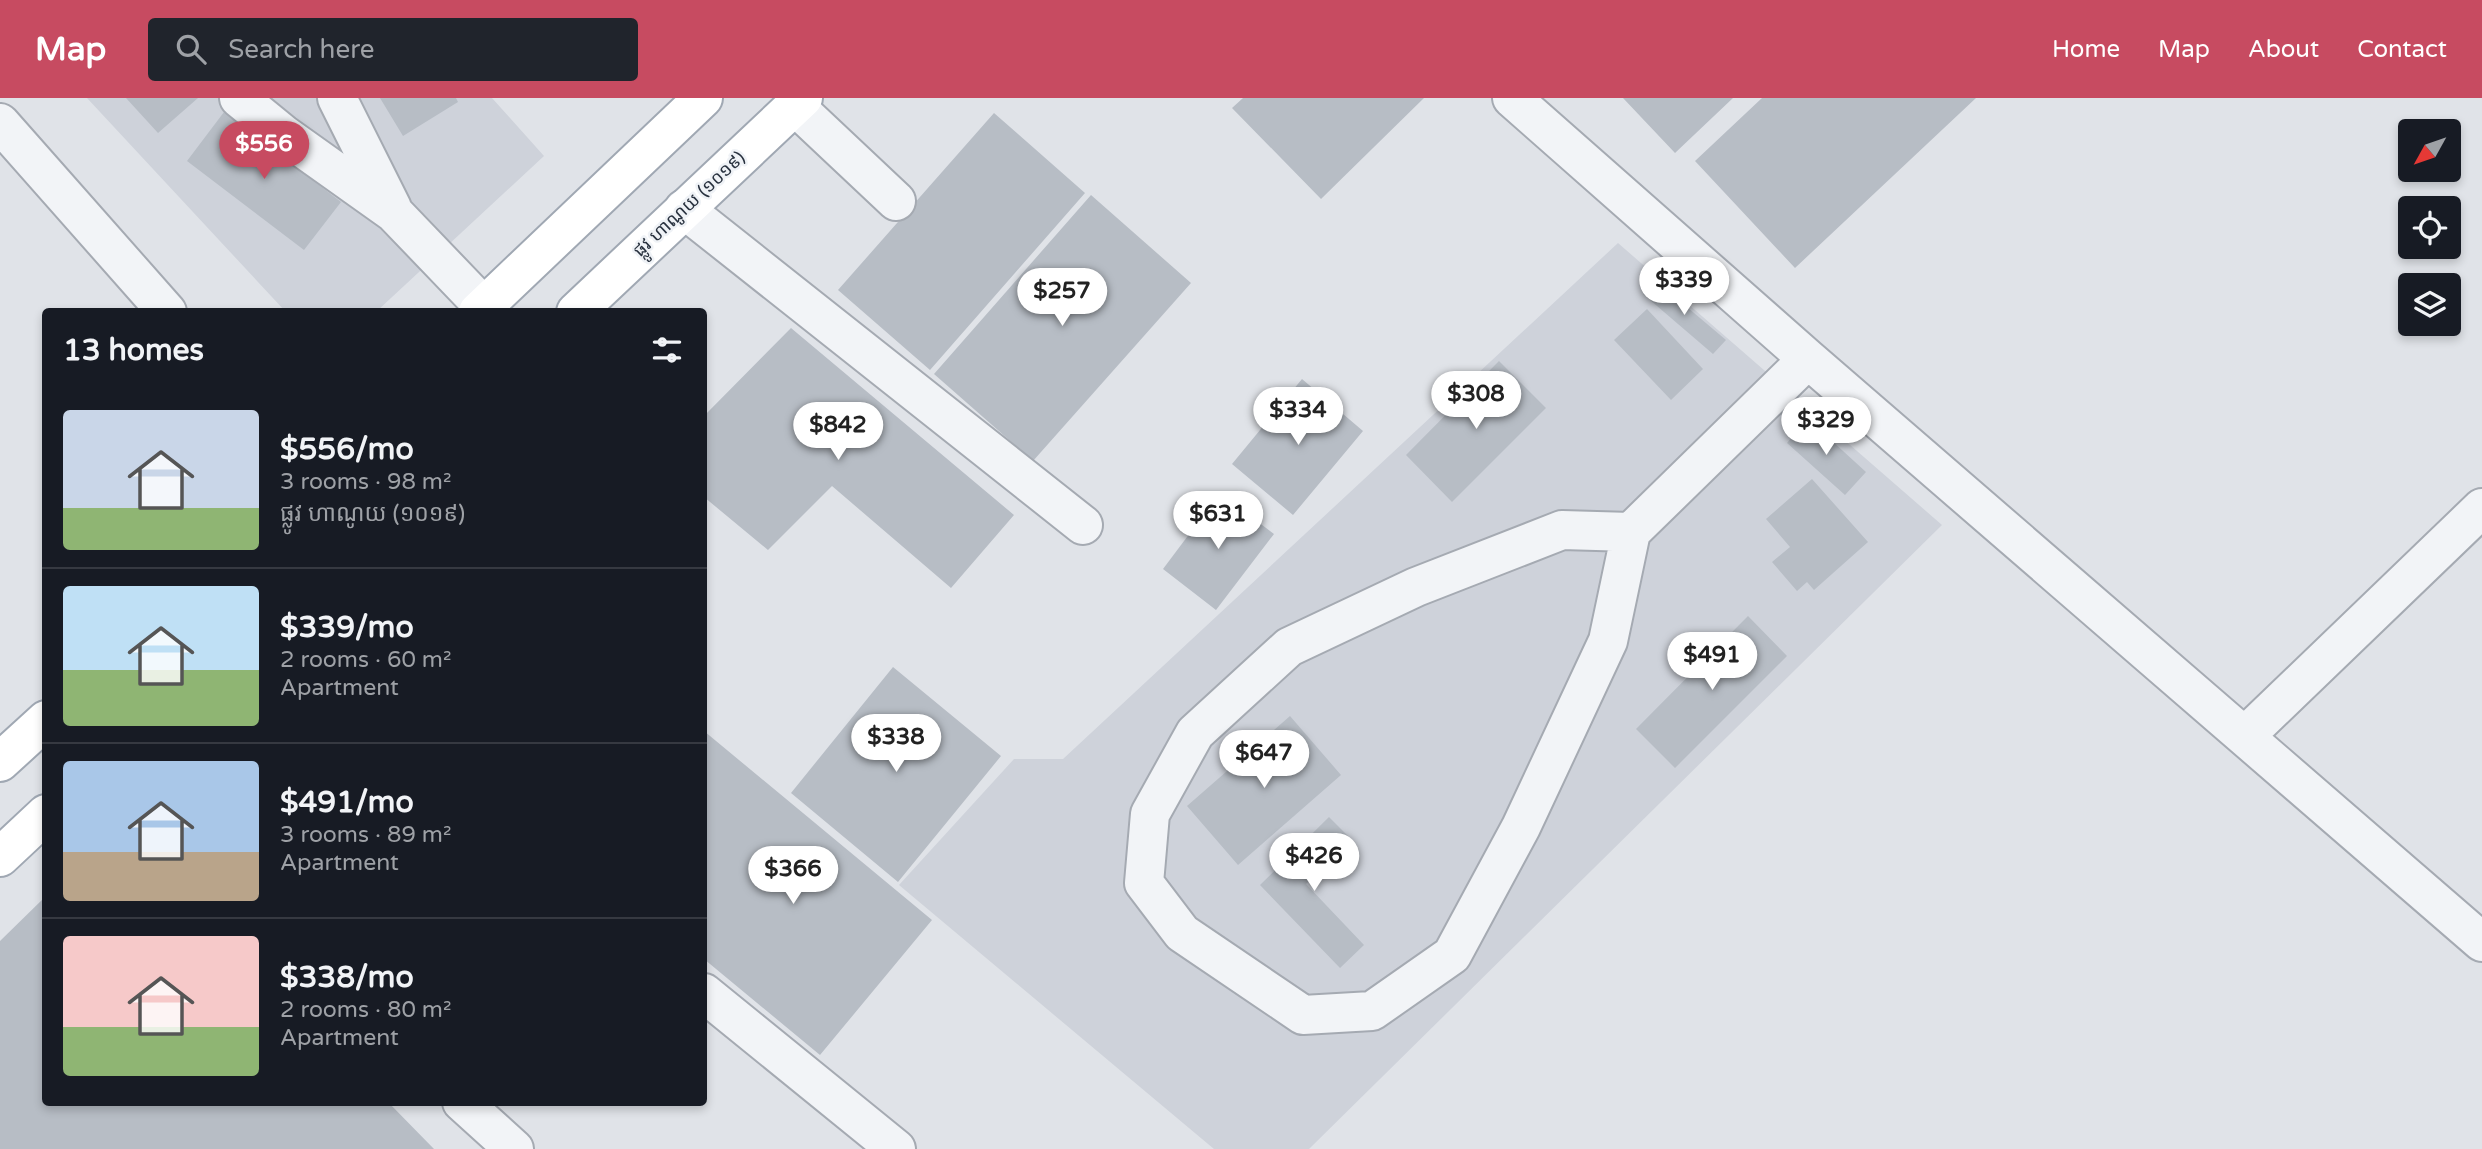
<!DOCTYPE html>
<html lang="en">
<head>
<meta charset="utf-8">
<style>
  body { margin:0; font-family:"Varela Round","Noto Sans Khmer",sans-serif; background:#20242c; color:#f1f3f6; height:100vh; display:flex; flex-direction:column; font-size:26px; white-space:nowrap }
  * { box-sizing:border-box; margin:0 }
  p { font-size:23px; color:#9ea1a6 }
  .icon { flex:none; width:38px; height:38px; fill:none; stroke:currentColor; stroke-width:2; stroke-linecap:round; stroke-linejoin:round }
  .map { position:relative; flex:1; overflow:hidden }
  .panel { position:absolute; left:42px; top:210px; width:665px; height:798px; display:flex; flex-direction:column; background:#171b24; border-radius:7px; box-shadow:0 4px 10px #0003 }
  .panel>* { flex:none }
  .needle { width:46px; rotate:230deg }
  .buttons { position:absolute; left:2398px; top:21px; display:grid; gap:14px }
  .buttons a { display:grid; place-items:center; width:63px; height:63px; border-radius:7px; background:#171b24; box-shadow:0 4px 10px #0003; font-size:35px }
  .price { position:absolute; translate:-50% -60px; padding:0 16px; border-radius:24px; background:#fff; color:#222; font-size:23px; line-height:46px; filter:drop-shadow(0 2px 4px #0008) }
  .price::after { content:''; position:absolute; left:50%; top:42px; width:21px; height:16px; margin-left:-10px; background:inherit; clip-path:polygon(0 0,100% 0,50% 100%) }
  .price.on { background:#c74b61; color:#fff }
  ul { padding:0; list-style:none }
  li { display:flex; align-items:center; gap:21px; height:175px; padding:0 21px }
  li+li { border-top:2px solid #363941 }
  li span { display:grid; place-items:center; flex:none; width:196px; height:140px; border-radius:7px; color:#555 }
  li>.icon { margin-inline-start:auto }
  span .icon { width:84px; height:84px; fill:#fffc; stroke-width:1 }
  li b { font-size:30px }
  h2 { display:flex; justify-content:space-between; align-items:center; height:84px; padding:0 21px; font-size:30px }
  header { display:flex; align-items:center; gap:42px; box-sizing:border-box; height:98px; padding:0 35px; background:#c74b61; color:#fff }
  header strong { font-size:33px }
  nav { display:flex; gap:38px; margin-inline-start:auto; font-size:24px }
  .search { width:490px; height:63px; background:#20242c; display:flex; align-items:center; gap:18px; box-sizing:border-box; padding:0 24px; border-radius:7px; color:#9ea1a6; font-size:26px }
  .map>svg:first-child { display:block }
</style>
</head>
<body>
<header>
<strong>Map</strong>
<div class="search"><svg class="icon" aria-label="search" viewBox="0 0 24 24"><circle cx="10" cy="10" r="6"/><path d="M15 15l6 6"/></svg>Search here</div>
<nav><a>Home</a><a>Map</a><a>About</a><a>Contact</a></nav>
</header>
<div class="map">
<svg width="2482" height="1051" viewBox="0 0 2482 1051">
  <rect width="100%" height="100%" fill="#e0e3e8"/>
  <!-- built -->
  <path fill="#ced2da" d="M87,0H492L544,58L377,213H285Z
    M1618,145L1942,427L1309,1051H1214L899,787L1014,661H1063Z"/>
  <!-- building -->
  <path fill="#b7bdc5" d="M126,0H198L158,35Z
    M380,0H456L458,4L403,38Z
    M1243,0H1424L1321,101L1232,10Z
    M1623,0H1733L1675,55Z
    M1762,0H1976L1795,170L1695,63Z
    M224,14L341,104L304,152L187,63Z
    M994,15L1085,95L930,272L838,192Z
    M1091,97L1191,185L1033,363L934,276Z
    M1655,182L1726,242L1713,256L1643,196Z
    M1647,211L1703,271L1671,302L1614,242Z
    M791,230L1014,417L951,490L832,388L768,452L704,399V318Z
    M1499,263L1546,310L1452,404L1406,357Z
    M1302,281L1363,333L1293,417L1232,366Z
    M1808,321L1866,374L1845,397L1787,345Z
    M1812,381L1868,444L1814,492L1807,484L1797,493L1772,464L1790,449L1766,421Z
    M1220,395L1274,436L1216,512L1163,471Z
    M1748,518L1787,558L1675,670L1636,631Z
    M893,569L1001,658L898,784L791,695Z
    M1290,618L1341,677L1238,767L1187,708Z
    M704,633L932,822L820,957L704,861Z
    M1329,719L1352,742L1306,786L1364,847L1340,870L1260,787Z
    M46,798V1004H388L434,1051H0V843Z"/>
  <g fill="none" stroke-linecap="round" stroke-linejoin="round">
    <defs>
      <path id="minor" d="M239,0L283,36L394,115L489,214
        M337,0L392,110
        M1512,0L1808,261L2482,844
        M795,8L896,103
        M0,25L167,214
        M684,111L1083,427
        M1631,434L1562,432L1416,489L1289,549L1195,635L1150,716L1144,785L1182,835L1303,917L1372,913L1452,857L1521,729L1608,543L1631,434L1808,261
        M2246,637L2482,410
        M704,895L896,1051
        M462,1004L514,1051"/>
      <path id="major" d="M478,214L703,0
        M576,214L803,0
        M0,664L46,622
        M0,759L46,716"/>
    </defs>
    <!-- minor casing -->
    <use href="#minor" stroke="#a5aab2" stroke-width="42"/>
    <!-- major casing -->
    <use href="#major" stroke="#a0a8b3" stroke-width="42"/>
    <!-- minor -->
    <use href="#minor" stroke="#f2f4f7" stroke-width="38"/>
    <!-- major -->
    <use href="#major" stroke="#fff" stroke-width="38"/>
  </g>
  <g text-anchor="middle" stroke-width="5" stroke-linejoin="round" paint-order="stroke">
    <!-- street labels -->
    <g font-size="18" fill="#29323f" stroke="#eff2f6">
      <text transform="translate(689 106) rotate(-43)" y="6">ផ្លូវ ហាណូយ (១០១៩)</text>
    </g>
  </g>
</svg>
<div class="buttons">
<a><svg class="needle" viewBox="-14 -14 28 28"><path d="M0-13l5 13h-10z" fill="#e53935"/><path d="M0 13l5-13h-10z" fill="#9ea1a6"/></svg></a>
<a><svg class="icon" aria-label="locate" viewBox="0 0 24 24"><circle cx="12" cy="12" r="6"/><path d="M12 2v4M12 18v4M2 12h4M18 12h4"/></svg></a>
<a><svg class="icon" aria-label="layers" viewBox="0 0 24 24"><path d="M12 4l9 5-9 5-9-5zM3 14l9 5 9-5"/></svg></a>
</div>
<b class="price on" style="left:264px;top:83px">$556</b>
<b class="price" style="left:1684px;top:219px">$339</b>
<b class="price" style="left:1062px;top:230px">$257</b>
<b class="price" style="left:1476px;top:333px">$308</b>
<b class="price" style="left:1298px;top:349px">$334</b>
<b class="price" style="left:1826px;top:359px">$329</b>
<b class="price" style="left:838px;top:364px">$842</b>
<b class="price" style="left:1218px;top:453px">$631</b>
<b class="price" style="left:1712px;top:594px">$491</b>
<b class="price" style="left:896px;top:676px">$338</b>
<b class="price" style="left:1264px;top:692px">$647</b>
<b class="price" style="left:1314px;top:795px">$426</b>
<b class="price" style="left:793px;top:808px">$366</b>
<section class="panel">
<h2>13 homes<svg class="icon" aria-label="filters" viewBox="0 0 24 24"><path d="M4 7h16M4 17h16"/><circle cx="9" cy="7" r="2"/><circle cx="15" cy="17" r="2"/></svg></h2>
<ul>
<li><span style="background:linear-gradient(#c9d6e8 70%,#8fb573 0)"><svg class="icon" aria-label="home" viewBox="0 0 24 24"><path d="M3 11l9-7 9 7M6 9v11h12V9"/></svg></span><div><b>$556/mo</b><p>3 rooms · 98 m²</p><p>ផ្លូវ ហាណូយ (១០១៩)</p></div></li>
<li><span style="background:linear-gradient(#bfe0f5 60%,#8fb573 0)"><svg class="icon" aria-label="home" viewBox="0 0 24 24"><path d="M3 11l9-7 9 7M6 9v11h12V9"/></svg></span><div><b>$339/mo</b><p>2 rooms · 60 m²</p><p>Apartment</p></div></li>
<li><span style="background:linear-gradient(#a9c7e8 65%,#b9a48a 0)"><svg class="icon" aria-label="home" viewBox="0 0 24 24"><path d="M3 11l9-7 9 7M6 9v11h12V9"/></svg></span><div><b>$491/mo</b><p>3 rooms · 89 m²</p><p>Apartment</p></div></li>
<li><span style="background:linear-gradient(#f6c9c9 65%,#8fb573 0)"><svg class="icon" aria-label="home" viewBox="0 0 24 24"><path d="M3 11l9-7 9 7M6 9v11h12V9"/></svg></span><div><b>$338/mo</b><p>2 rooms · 80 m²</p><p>Apartment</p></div></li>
</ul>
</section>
</div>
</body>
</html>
